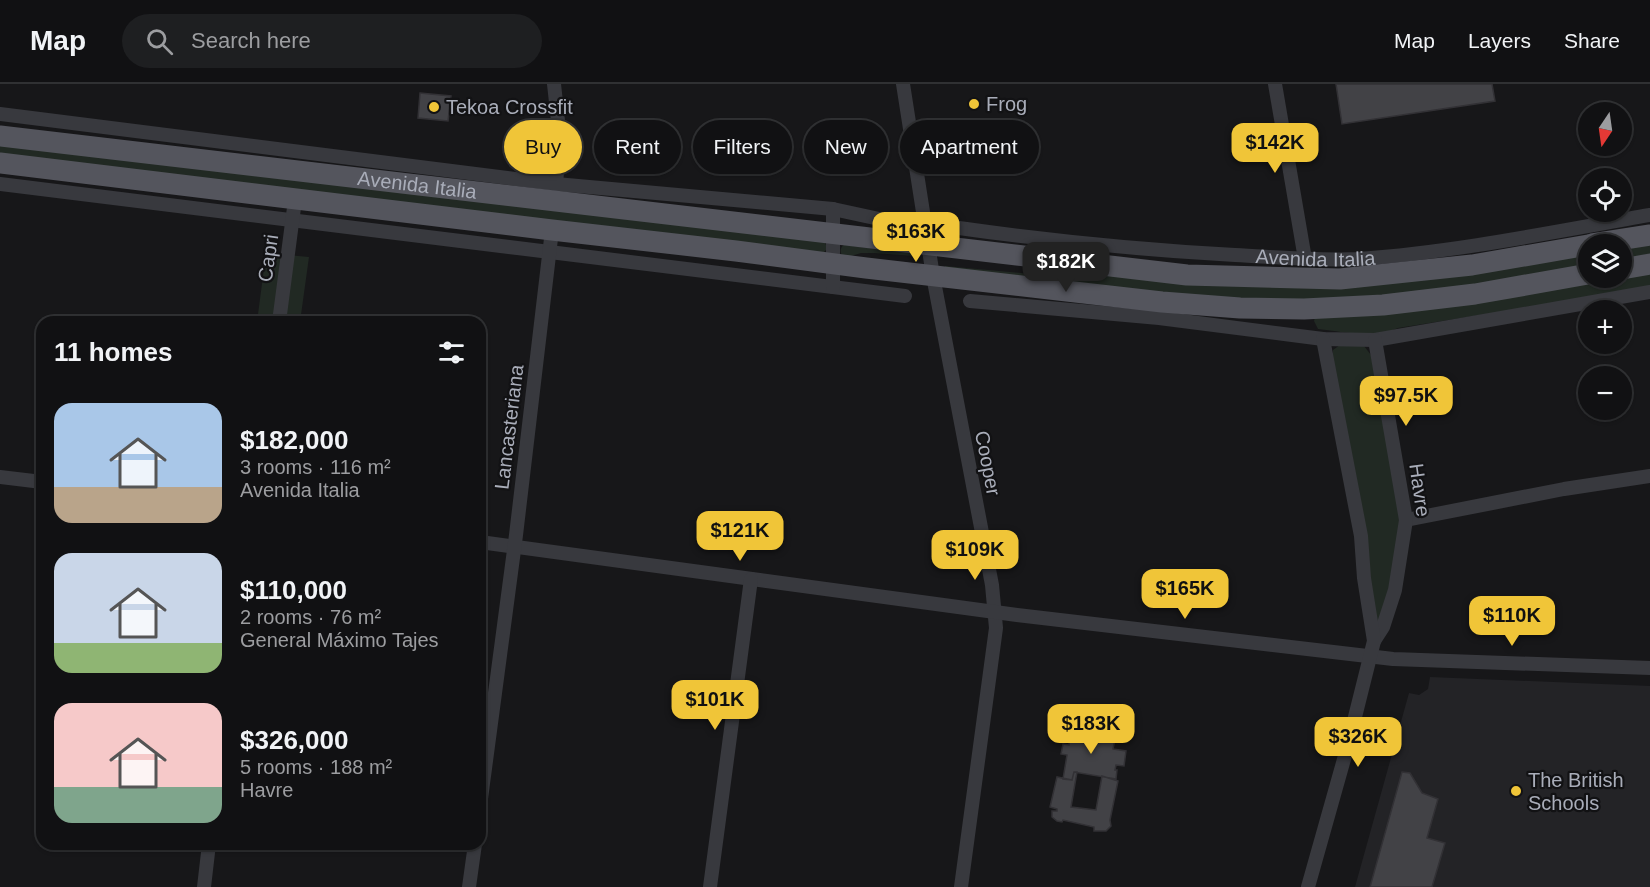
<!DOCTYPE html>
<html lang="en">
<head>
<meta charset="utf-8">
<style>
  body { margin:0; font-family:Helvetica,sans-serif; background:#1e1f21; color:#f1f3f6; height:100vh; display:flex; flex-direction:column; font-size:22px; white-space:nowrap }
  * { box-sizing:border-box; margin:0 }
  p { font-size:20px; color:#9c9da0 }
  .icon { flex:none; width:33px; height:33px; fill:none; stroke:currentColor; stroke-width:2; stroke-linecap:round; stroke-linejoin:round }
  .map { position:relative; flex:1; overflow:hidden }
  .drawer { position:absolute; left:36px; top:232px; width:450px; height:534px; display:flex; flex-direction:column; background:#111113; border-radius:18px; box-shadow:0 2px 4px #0004,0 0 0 2px #303133 }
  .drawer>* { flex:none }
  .top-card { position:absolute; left:504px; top:36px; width:570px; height:54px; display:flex; gap:12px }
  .needle { width:39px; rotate:193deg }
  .buttons { position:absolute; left:1578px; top:18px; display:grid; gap:12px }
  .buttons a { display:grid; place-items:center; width:54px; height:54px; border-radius:50%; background:#111113; box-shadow:0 2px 4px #0004,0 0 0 2px #303133; font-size:30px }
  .price { position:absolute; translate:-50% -51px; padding:0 14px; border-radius:12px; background:#f0c538; color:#111; font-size:20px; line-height:39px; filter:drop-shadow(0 2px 3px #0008) }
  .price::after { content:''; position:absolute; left:50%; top:36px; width:18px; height:14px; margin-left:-9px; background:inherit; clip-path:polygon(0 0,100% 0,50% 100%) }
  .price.current { background:#222; color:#fff }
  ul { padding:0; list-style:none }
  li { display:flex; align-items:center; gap:18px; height:150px; padding:0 18px }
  li span { display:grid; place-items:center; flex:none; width:168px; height:120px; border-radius:18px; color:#555 }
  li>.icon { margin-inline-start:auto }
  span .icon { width:72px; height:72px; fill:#fffc; stroke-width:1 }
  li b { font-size:26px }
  h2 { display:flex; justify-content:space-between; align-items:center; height:72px; padding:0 18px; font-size:26px }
  .tag { padding:0 21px; border-radius:27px; background:#111113; box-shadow:0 2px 4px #0004,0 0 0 2px #303133; font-size:21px; line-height:54px }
  .tag.current { background:#f0c538; color:#111 }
  header { display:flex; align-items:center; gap:36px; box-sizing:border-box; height:84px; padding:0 30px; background:#111113; border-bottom:2px solid #303133 }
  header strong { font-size:28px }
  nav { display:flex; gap:33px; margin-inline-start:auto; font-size:21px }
  .search { width:420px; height:54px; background:#1e1f21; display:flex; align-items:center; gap:15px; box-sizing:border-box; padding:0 21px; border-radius:33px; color:#9c9da0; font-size:22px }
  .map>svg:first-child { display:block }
</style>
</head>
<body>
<header>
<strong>Map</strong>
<div class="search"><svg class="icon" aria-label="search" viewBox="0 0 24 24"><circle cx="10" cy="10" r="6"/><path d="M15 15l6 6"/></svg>Search here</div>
<nav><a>Map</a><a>Layers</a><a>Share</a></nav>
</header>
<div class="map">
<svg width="1650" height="803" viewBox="0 0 1650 803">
  <rect width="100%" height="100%" fill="#171719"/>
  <!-- built -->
  <path fill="#232326" d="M1430,593L1650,602V803H1355L1409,609L1419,611L1428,605Z"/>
  <!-- green -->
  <path fill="#212923" d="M0,60L825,158L827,165L823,169L0,72Z
    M1650,158V170L1622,175V163Z
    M844,161L917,170L914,172L874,169H861L848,173L842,172C840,168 840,163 844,161Z
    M266,169L309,173L300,238H257Z
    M1588,169V181C1508,194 1426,212 1344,216C1254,220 1165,209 1075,201L1069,196L1071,190L1074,188L1204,201L1309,204Z
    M945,182L1031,190L1054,186L1058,189V196L945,184Z
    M1650,186V204L1398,244C1373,255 1345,248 1318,245L1314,237L1315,233L1476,216L1605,194H1622Z
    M1340,261L1364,262L1371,271L1400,435L1390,506L1380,537H1377L1333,275V266Z"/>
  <!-- building -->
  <path fill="#424246" stroke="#323135" stroke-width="1.5" d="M1336,0H1492L1495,17L1342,40Z
    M420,9L451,12L448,37L418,34Z
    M1063,640L1075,642L1074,648L1115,655L1113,665L1126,667L1124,682L1116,681L1115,686H1117L1116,695L1074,688L1072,696L1063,695L1067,671L1061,670L1063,660L1069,661L1070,651L1061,649Z
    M1074,688H1077L1071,723L1096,726L1102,692L1118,697L1110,736L1111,742L1106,747H1094V743L1063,736L1062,738L1057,737L1052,733V727H1057V725L1050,723L1057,693L1072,696Z
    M1402,688L1410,689L1422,709L1438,715L1427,754L1445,759L1432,803H1370Z"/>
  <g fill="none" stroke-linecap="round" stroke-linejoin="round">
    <!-- minor -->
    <g stroke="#38393e" stroke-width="14">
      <path d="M554,0L560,55L556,100"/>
      <path d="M903,0L933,192L992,501L996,544L961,803"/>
      <path d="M1275,0L1305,175"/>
      <path d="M0,30L556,100L833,125L893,138"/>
      <path d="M0,100L905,212"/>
      <path d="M833,125V203"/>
      <path id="s1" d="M959,144C1051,157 1143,166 1235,171C1276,173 1317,177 1358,175C1456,168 1553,148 1650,131"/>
      <path d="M1062,206L1066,178"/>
      <path d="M970,217L1159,234L1323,255L1375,256L1650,208"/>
      <path d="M279,238L295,116"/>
      <path d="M0,393L42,398"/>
      <path d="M1406,436L1564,405L1650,392"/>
      <path d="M480,458L1017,531L1393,575L1650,584"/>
      <path d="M1374,557L1383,543L1395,506L1406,436L1375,256"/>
      <path d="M480,722L516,451L552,146"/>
      <path d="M204,803L209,760"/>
      <path d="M469,803L475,760"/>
      <path d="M710,803L751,495"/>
      <path d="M1308,803L1348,661L1374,557L1364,494L1361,452L1323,255"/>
    </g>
    <!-- primary -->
    <g stroke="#54555d" stroke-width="21">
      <path id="s2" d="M0,52L1187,191L1340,195L1472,181L1588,161"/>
      <path d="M0,79L552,146L736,167L866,184L1162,218L1240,224L1304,225L1383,221L1475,210L1588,190"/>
      <path d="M1592,160L1650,151"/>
      <path d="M1622,185L1650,180"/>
    </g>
  </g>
  <!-- markers -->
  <g fill="#f0c538" stroke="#121214" stroke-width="2">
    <circle cx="974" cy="20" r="6"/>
    <circle cx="434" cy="23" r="6"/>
    <circle cx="1516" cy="707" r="6"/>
  </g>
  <g text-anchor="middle" stroke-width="4.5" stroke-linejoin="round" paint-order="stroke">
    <!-- poi labels -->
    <g font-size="20" fill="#a9adb9" stroke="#121214" text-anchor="start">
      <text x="986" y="27">Frog</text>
      <text x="446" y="30">Tekoa Crossfit</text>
      <text x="1528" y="703">The British<tspan x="1528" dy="23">Schools</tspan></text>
    </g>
    <!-- street labels -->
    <g font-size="20" fill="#a9adb9" stroke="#121214">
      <text dy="7" stroke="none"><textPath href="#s2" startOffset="420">Avenida Italia</textPath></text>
      <text dy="7" stroke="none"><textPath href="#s1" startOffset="358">Avenida Italia</textPath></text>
      <text transform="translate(268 174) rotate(-82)" y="7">Capri</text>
      <text transform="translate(509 343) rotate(-83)" y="7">Lancasteriana</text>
      <text transform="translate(988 379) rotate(79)" y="7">Cooper</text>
      <text transform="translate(1420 406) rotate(82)" y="7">Havre</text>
    </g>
  </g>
</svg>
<div class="buttons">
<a><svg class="needle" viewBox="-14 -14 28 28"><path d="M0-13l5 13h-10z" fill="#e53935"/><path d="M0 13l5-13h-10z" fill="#9c9da0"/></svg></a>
<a><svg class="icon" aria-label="locate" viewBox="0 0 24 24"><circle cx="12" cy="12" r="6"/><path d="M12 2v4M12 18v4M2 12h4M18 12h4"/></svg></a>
<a><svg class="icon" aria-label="layers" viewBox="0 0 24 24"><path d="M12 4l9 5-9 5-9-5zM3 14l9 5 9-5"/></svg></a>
<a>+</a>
<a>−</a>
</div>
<b class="price" style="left:1275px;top:90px">$142K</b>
<b class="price" style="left:916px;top:179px">$163K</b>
<b class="price current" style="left:1066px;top:209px">$182K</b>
<b class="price" style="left:1406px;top:343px">$97.5K</b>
<b class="price" style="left:740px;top:478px">$121K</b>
<b class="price" style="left:975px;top:497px">$109K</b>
<b class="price" style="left:1185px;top:536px">$165K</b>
<b class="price" style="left:1512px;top:563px">$110K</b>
<b class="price" style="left:715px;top:647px">$101K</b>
<b class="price" style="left:1091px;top:671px">$183K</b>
<b class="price" style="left:1358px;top:684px">$326K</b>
<div class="top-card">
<a class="tag current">Buy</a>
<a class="tag">Rent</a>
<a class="tag">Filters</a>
<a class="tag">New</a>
<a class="tag">Apartment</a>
</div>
<section class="drawer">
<h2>11 homes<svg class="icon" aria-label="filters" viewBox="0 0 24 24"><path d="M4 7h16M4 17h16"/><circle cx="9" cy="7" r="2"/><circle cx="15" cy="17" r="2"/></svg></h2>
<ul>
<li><span style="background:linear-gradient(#a9c7e8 70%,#b9a48a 0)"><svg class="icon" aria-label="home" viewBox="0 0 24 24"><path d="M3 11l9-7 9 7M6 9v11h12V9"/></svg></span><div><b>$182,000</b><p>3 rooms · 116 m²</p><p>Avenida Italia</p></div></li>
<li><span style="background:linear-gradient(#c9d6e8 75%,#8fb573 0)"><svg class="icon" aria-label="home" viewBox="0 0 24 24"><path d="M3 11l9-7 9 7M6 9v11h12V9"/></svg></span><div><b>$110,000</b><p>2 rooms · 76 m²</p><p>General Máximo Tajes</p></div></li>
<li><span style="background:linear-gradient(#f6c9c9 70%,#7fa58c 0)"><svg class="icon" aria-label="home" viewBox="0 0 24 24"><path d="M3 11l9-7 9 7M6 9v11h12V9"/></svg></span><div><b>$326,000</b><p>5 rooms · 188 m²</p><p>Havre</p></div></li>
</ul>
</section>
</div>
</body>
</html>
